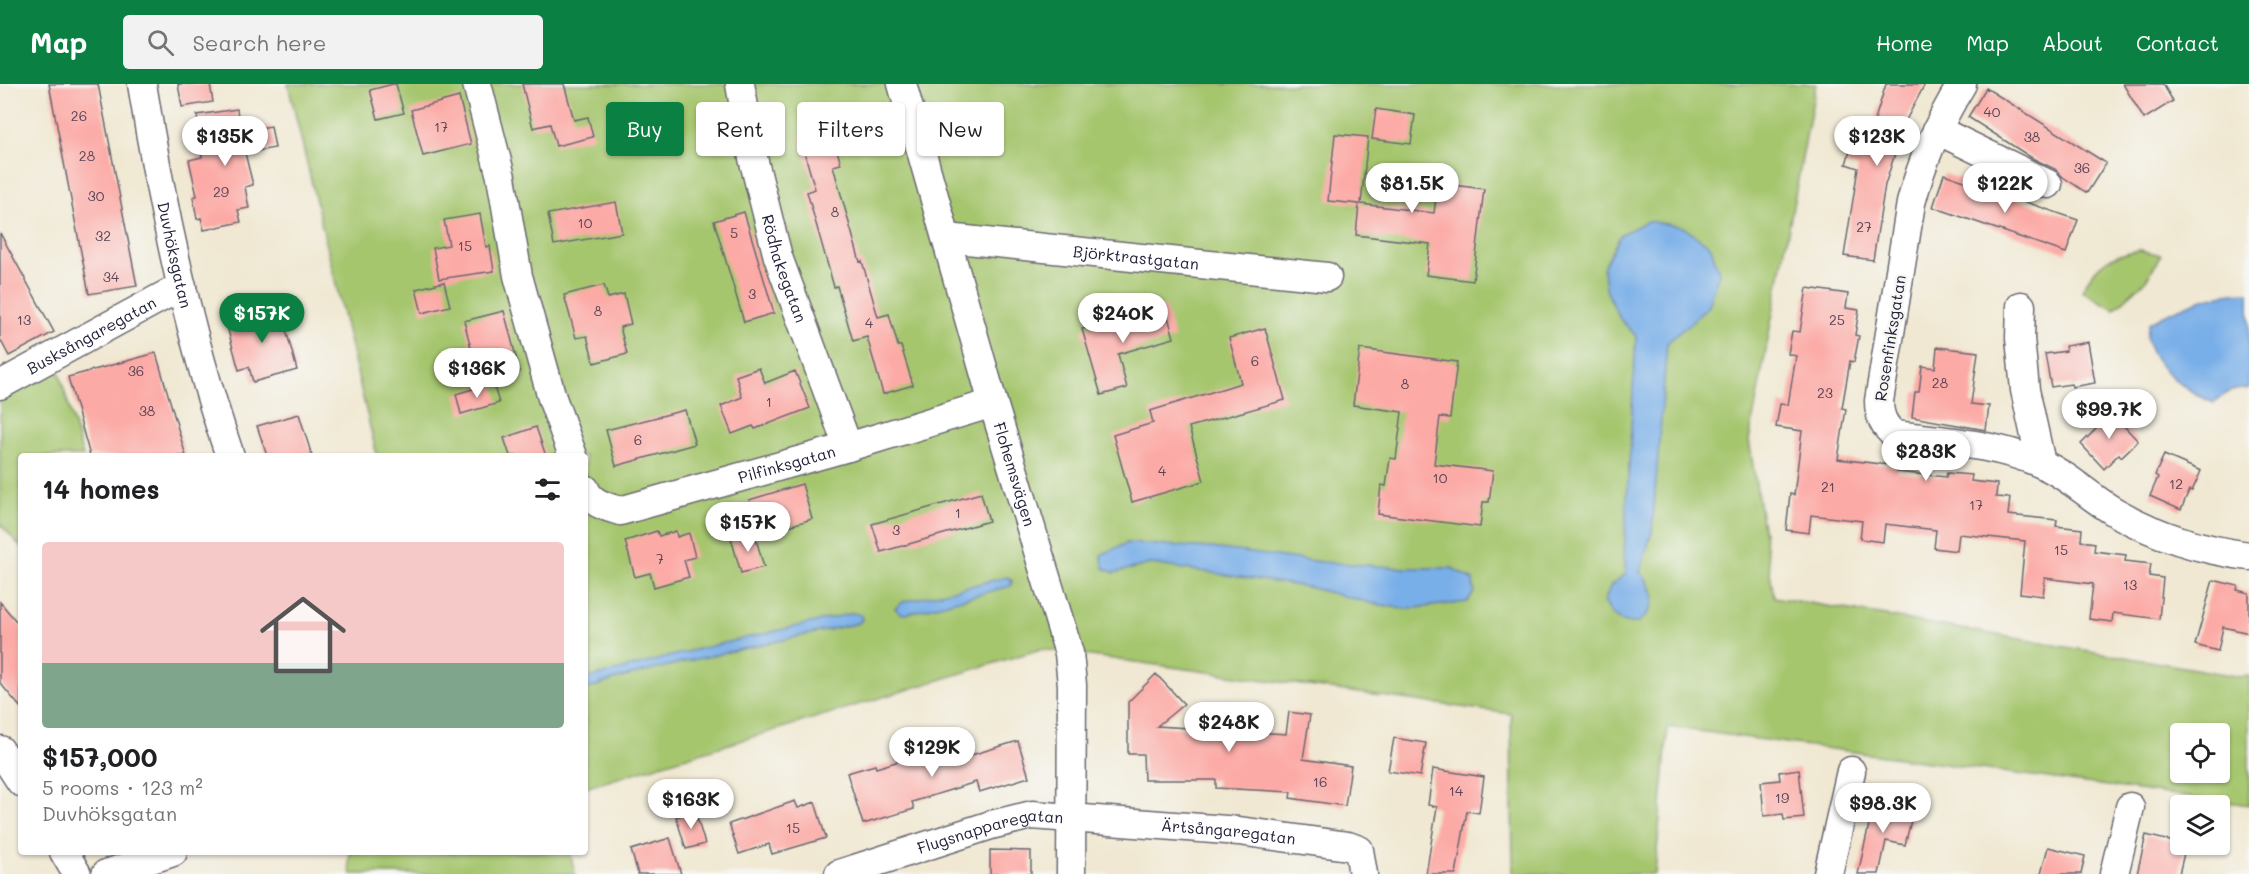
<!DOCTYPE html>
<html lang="en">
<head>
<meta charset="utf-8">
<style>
  body { margin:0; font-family:Mali,sans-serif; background:#f2f2f2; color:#202124; height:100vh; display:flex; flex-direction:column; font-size:22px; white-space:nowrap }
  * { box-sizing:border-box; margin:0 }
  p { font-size:20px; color:#757577 }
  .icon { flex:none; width:33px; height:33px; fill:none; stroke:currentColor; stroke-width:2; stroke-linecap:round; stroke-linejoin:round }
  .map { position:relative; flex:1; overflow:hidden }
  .details { position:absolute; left:18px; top:369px; width:570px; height:402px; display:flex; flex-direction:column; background:#fff; border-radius:6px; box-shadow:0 2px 4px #0004 }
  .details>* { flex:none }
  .guide { position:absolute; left:606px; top:18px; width:570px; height:54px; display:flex; gap:12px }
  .controls { position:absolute; left:2170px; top:639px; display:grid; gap:12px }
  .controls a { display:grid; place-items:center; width:60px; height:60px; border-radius:6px; background:#fff; box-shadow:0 2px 4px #0004; font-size:30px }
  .price { position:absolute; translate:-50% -51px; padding:0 14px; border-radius:21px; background:#fff; color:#222; font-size:20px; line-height:39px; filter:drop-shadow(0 2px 3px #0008) }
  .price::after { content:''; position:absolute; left:50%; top:36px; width:18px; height:14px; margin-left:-9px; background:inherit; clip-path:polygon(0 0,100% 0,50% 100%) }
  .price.selected { background:#0b8043; color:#fff }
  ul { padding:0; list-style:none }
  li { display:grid; align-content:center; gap:12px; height:318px; padding:0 24px }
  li+li { border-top:2px solid #e0e0e0 }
  li span { display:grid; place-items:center; height:186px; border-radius:6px; color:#555 }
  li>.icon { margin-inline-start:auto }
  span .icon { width:108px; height:108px; fill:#fffc; stroke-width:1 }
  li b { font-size:26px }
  h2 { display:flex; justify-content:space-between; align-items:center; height:72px; padding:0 24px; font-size:26px }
  .tag { padding:0 21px; border-radius:6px; background:#fff; box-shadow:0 2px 4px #0004; font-size:21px; line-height:54px }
  .tag.selected { background:#0b8043; color:#fff }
  header { display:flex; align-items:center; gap:36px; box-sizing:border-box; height:84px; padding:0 30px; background:#0b8043; color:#fff }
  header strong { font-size:28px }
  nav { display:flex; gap:33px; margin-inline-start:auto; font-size:21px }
  .search { width:420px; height:54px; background:#f2f2f2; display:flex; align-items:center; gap:15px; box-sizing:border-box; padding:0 21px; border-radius:6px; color:#757577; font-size:22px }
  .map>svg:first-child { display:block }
</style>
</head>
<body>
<header>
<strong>Map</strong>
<div class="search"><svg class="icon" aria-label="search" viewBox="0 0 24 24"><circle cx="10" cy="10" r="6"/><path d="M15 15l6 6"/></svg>Search here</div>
<nav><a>Home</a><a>Map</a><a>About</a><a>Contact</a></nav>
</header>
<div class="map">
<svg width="2249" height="790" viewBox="0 0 2249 790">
  <rect width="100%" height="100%" fill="#f6f6f2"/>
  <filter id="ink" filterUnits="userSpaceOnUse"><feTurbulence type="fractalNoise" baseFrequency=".0167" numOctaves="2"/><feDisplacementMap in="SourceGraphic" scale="12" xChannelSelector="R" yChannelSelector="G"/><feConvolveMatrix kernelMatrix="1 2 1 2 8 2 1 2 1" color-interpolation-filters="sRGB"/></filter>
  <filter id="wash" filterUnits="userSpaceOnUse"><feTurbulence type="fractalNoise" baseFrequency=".008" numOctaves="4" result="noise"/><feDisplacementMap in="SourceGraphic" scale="24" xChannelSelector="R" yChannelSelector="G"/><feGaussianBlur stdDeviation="1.35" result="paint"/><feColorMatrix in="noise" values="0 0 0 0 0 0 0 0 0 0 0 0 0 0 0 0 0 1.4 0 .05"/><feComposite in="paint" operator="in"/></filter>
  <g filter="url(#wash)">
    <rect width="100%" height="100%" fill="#f0e8d2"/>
    <!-- green -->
    <path fill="#a6c66e" stroke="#647454" stroke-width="1.5" fill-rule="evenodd" d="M288,0H1816L1749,356L1774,513L2242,593L2249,592V721L1668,643L1655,790H1513L1511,630L1041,565L585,704V372H377ZM2181,650H2220V688H2181Z
      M2140,166L2161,171L2146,196L2114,225L2082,207C2096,178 2108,172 2140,166Z
      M58,284L83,372H21V463L0,440V313Z
      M350,768H570L575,790H351L349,780Z"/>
    <!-- water -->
    <path fill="#79afe8" stroke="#4e6892" stroke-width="1.5" d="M1648,137L1683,143L1711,163L1719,189L1707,224L1667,259L1652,448L1640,488C1658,508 1659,521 1638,539C1618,539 1614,535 1604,518L1611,501L1626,490L1624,471L1636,252L1620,235L1607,208L1603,184L1621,150Z
      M2249,208V305C2235,303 2224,309 2214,319C2189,308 2151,284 2147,254C2146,249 2149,244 2149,239C2179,222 2214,208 2249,208Z
      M1127,459L1212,464L1322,478L1406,484H1452L1473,496L1474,508L1468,518L1406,525L1370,519L1308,503L1151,480L1114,489L1104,484L1101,471Z
      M1007,493L1012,496L1011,502L906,530L900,529L895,524L903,518Z
      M853,529L861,531L862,535L859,539L684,578L617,595L585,606V595L690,567Z"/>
    <g id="blocks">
      <!-- building -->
      <path fill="#fcaaa6" d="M49,0H98L137,202L89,210Z
        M178,0H210L213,18L182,23Z
        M393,0H396L404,29L378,35L370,6Z
        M522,0H564L574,36L588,33L593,53L556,62L550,40L533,44Z
        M1886,0H1925L1905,38L1885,101L1873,176L1844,172L1858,84L1846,80L1852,60L1866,64Z
        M2123,0H2163L2173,17L2144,35Z
        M1986,4L2106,79L2087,109L2063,93L2055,85L2032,74L1968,33Z
        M459,13L471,60L423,72L411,26Z
        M237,25L240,47L271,42L275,64L245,69L253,101L245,103L249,124L238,126L241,138L204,146L201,134L197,135L193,113L197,112L189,76L202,73L197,31Z
        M1376,25L1415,31L1411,60L1372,55Z
        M829,40L841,80L833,82L860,178L862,177L878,233L889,230L898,262H901L913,301L883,310L867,253L853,257L837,202L834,203L807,108L815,105L799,50Z
        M1335,50L1368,53L1361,120L1434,129L1438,99L1484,105L1473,197L1426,191L1430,160L1356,151L1359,120L1328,117Z
        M1944,90L2078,136L2066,169L1933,123Z
        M616,118L622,149L554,161L548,130Z
        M744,128L774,229L744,238L714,137Z
        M480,130L486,163L490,162L494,187L439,195L433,164L449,161L444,136Z
        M0,149L54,248L9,272L0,255Z
        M444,198L450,222L422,229L416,205Z
        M604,201L608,214L624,210L631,240L620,243L627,270L594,279L587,252L576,254L564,211Z
        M1807,204L1848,210L1846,224L1859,226L1855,251L1859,252L1854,278L1850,277L1842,324L1846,325L1838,375L1898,382L1897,388L1946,393L1947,389L1972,391L1971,397L1997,400L1996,413L2010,414L2008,431L2057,436L2056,442L2082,445L2081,457L2095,459L2094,467L2126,471L2125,477L2151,480L2149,492L2163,494L2159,535L2113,529L2112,538L2089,535L2093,500L2045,494L2043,512L2020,509L2025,457L1959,450L1957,467L1934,464L1936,446L1885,440L1883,458L1860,455L1862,437L1811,431L1809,449L1786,446L1790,410L1794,411L1802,347L1776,343L1780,320L1788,321L1796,272L1788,270L1792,247L1800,248Z
        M270,222L271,226L280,224L297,286L253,298L249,283L239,286L226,239L238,235L237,231Z
        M1165,222L1174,254L1118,270L1127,304L1101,311L1082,245Z
        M504,227L520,288L480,299L464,237Z
        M1265,244L1285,316L1189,343L1204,397L1132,418L1113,351L1153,339L1150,327L1241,299L1229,254Z
        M2088,258L2095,299L2072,303L2071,300L2051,303L2045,270L2066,267L2065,262Z
        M1937,263L1978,268L1971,320L1989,322L1986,346L1912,333L1915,308H1919L1922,282L1935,284Z
        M1360,265L1457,278L1450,334L1440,333L1434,380L1493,387L1489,418H1483L1480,443L1378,430L1381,401L1386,402L1390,374L1396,375L1402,328L1353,321Z
        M156,269L186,372H90L68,293Z
        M759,284L765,299L795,287L810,324L755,345L753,342L732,350L721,322L742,313L736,292Z
        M493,299L499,319L461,330L456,310Z
        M685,326L695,360L616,382L606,346Z
        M2110,327L2138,357L2121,373L2119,370L2104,385L2081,360L2096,345L2093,343Z
        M299,330L312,372H267L257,342Z
        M536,343L546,372H510L504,354Z
        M2164,371L2201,387L2192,407L2189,406L2181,426L2150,412L2158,393L2155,391Z
        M802,400L812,435L759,451L749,416Z
        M981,409L989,437L881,468L872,440Z
        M657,447L659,452L676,447L677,453L689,449L695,473L684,476L689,493L654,503L650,489L635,493L625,457Z
        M754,448L764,483L741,489L731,454Z
        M2213,496L2238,502L2237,506L2249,509V549L2223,543L2218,567L2195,561Z
        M0,518L21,543V624L0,599Z
        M1156,590L1184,620L1157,642L1286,650L1289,628L1310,631L1303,675L1351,682L1345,722L1290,714L1291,708L1216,704V696H1144L1143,670H1128V618Z
        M1394,654L1426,659L1420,692L1388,687Z
        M1018,657L1029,693L979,708L976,698L912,718L914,725L863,740L847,689L875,681L876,684L936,666L938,671L966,663L968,672Z
        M1433,685L1484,693L1479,729L1467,727L1456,790H1426L1437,723L1428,721Z
        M1799,685L1804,734L1784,736L1783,730L1764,732L1761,698L1780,696L1779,688Z
        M1875,713L1895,718L1894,724L1913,728L1905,761L1886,757L1879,790H1858Z
        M795,717L798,724L815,718L826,754L772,770L769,760L739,770L729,740Z
        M695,727L705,760L686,765L676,733Z
        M2146,751L2186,761L2179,790H2137Z
        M670,754L681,790H638L631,766Z
        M2048,763L2085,772L2081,790H2041Z
        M990,766L1031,767V790H990Z"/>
    </g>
  </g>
  <g filter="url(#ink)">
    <use href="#blocks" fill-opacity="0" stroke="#6a6770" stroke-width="1.5"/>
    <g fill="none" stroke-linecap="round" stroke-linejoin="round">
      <defs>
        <g id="minor">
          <path id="s1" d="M142,0C162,125 189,252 230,372"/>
          <path d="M477,0L501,93L518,192L552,314L573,372"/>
          <path id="s2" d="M740,0L753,74L778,173L848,363"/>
          <path id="s3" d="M902,0L993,319L1069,569L1072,601L1071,790"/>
          <path d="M1962,0C1939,37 1922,77 1911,119L1879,317C1879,331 1883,342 1895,351C1944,357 1997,360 2042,380C2071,393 2089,413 2115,428C2155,451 2203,466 2249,472"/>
          <path d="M1937,46L2048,100"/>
          <path id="s4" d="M947,154L1327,193"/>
          <path d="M2021,222L2020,254L2025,306L2041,379"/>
          <path id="s5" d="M0,301L182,202"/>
          <path id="s6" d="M585,405C590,419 607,423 620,427L848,363L993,319"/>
          <path d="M0,666L21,698"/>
          <path d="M64,768L77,790"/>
          <path d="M106,790L173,768"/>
          <path id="s7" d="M839,790L991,741L1032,731L1239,747L1348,762L1359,766L1363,790"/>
          <path d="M1828,790L1851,687"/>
          <path d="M2114,790L2130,723"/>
        </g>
      </defs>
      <!-- minor casing -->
      <use href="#minor" stroke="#6a6770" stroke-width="31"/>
      <!-- minor -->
      <use href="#minor" stroke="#fff" stroke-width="28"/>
    </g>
  </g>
  <g text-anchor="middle" stroke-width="5" stroke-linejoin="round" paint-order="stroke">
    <!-- number labels -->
    <g font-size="14" fill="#584456">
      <text x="1992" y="33">40</text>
      <text x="79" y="37">26</text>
      <text x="441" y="48">17</text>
      <text x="2032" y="58">38</text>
      <text x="87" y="77">28</text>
      <text x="2082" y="89">36</text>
      <text x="221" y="113">29</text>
      <text x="96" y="117">30</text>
      <text x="835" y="133">8</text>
      <text x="585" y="144">10</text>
      <text x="1864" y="148">27</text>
      <text x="734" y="154">5</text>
      <text x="103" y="157">32</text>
      <text x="465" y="167">15</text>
      <text x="111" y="198">34</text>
      <text x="752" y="215">3</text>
      <text x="598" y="232">8</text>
      <text x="24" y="241">13</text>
      <text x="1837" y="241">25</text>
      <text x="869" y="244">4</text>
      <text x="1255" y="282">6</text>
      <text x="136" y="292">36</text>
      <text x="1940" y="304">28</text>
      <text x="1405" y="305">8</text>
      <text x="1825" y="314">23</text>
      <text x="769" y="323">1</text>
      <text x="147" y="332">38</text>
      <text x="638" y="361">6</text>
      <text x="1162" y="392">4</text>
      <text x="1440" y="399">10</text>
      <text x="2176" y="405">12</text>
      <text x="1828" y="408">21</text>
      <text x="1976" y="426">17</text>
      <text x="958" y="434">1</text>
      <text x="896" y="451">3</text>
      <text x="2061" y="471">15</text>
      <text x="660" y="480">7</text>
      <text x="2130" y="506">13</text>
      <text x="1320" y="703">16</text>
      <text x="1456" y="712">14</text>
      <text x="1782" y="719">19</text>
      <text x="793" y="749">15</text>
    </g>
    <!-- street labels -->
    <g font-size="16" fill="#22223b" stroke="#f6f6f2">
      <text dy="6" stroke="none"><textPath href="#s1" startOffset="174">Duvhöksgatan</textPath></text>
      <text dy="6" stroke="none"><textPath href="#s4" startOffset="190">Björktrastgatan</textPath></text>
      <text dy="6" stroke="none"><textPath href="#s2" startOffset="190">Rödhakegatan</textPath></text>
      <text dy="6" stroke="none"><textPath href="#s5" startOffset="104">Busksångaregatan</textPath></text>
      <text transform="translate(1890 254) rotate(-81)" y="6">Rosenfinksgatan</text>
      <text dy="6" stroke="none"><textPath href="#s6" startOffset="216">Pilfinksgatan</textPath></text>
      <text dy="6" stroke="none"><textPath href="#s3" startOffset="406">Flohemsvägen</textPath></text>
      <text dy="6" stroke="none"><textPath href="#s7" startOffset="399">Ärtsångaregatan</textPath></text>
      <text dy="6" stroke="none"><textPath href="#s7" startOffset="158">Flugsnapparegatan</textPath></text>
    </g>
  </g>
</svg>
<div class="controls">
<a><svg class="icon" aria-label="locate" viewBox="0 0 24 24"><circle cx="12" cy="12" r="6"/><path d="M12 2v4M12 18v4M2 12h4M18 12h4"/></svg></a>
<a><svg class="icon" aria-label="layers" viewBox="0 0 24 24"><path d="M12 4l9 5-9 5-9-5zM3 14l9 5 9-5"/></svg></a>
</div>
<b class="price" style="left:225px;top:83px">$135K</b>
<b class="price" style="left:1877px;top:83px">$123K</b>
<b class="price" style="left:1412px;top:130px">$81.5K</b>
<b class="price" style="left:2005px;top:130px">$122K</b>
<b class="price selected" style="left:262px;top:260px">$157K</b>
<b class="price" style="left:1123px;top:260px">$240K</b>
<b class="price" style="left:477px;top:315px">$136K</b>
<b class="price" style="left:2109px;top:356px">$99.7K</b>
<b class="price" style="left:1926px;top:398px">$283K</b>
<b class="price" style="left:748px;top:469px">$157K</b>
<b class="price" style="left:1229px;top:669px">$248K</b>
<b class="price" style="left:932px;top:694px">$129K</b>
<b class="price" style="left:691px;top:746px">$163K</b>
<b class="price" style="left:1883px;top:750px">$98.3K</b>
<div class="guide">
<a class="tag selected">Buy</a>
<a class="tag">Rent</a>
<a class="tag">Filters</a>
<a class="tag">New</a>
</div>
<section class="details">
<h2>14 homes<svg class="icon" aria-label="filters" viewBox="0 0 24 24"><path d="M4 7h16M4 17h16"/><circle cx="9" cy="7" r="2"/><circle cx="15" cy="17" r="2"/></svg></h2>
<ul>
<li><span style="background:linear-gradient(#f6c9c9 65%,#7fa58c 0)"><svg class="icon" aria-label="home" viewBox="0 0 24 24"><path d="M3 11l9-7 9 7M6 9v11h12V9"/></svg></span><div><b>$157,000</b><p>5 rooms · 123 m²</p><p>Duvhöksgatan</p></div></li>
</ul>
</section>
</div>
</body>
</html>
